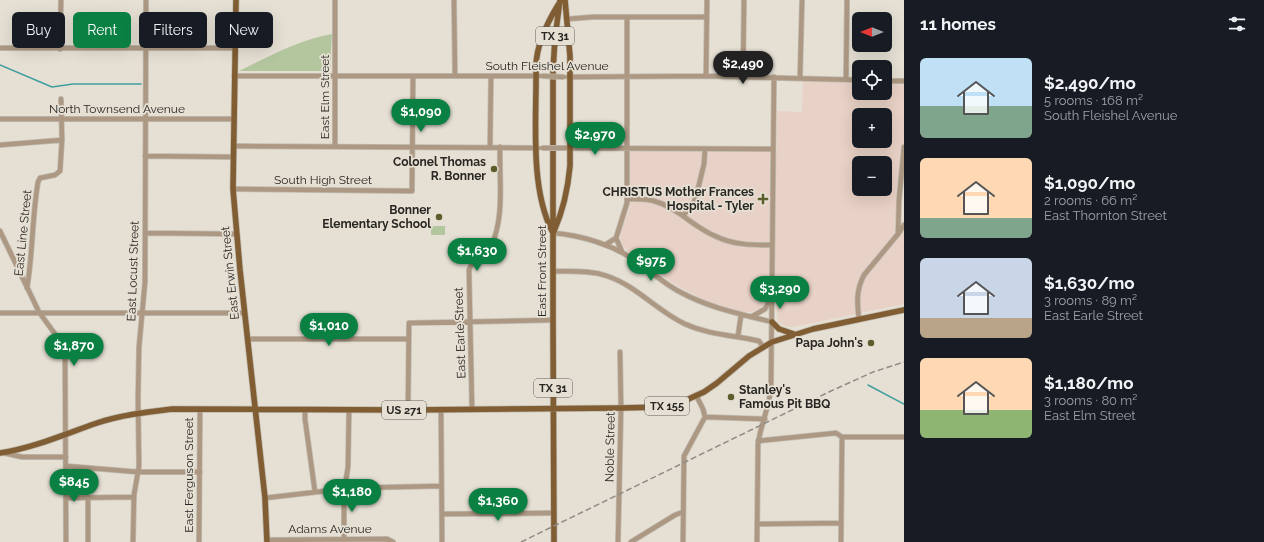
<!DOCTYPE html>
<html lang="en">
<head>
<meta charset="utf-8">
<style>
  body { margin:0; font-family:Raleway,sans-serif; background:#242831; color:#f1f3f6; height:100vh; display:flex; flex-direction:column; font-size:15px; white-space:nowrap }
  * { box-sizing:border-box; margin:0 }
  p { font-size:13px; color:#9ea1a6 }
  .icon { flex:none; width:22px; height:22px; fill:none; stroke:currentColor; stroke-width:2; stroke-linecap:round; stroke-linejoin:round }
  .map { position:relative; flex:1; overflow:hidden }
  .details { display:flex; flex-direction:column; background:#171b24; width:360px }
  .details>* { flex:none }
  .hud { position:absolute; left:12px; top:12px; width:380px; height:36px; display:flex; gap:8px }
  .needle { width:26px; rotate:270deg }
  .buttons { position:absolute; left:852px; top:12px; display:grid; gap:8px }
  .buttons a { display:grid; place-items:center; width:40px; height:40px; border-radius:6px; background:#171b24; box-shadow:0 4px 16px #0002; font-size:20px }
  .price { position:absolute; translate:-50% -34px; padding:0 9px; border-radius:14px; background:#0b8043; color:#fff; font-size:13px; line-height:26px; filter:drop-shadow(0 1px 2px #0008) }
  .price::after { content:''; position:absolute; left:50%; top:24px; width:12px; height:9px; margin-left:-6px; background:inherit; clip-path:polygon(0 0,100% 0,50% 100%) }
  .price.active { background:#222; color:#fff }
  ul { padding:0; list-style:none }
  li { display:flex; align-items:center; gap:12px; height:100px; padding:0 16px }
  li span { display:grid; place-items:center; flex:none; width:112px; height:80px; border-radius:6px; color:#555 }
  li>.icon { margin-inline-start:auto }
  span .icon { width:48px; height:48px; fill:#fffc; stroke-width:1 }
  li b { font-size:17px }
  h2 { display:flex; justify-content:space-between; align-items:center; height:48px; padding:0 16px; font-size:17px }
  .pill { padding:0 14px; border-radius:6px; background:#171b24; box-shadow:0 4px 16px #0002; font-size:14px; line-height:36px }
  .pill.active { background:#0b8043; color:#fff }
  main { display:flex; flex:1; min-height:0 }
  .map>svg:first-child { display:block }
</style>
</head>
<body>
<main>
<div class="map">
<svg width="904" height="542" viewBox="0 0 904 542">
  <rect width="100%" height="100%" fill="#e6e0d4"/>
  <!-- medical -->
  <path fill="#e8d1c6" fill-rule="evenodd" d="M803,81L859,83V93H885V84H904V183H898L895,228L904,229V304L793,327L785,326L778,322L775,291H770L767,301L764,305L760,309L751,312H742L708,302L674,284L628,252L621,243L620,233L630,207V153L631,151L777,152V111L802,112ZM859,115H885V141H859ZM859,163H885V189H859Z"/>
  <!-- green -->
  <path fill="#b3c69e" d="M332,34L330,71H239C270,56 298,40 332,34Z
    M431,226H445V235H431Z"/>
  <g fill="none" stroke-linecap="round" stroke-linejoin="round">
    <!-- stream -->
    <path stroke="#409ea0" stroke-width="1.5" d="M0,65L52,87L73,84H141
      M868,385L904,404"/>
    <defs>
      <path id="minor" d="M335,0V146
        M454,0L455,76
        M567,19L593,17H707
        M0,48H235
        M60,49L61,0
        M234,76H539
        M706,76L707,0
        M568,77L706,76L859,80
        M743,77L744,0
        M800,78L802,1
        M846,79L847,0
        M885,81H904
        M0,119H234
        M0,145L62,140
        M234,146L538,148
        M490,147L491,76
        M564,148L773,149
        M145,156L234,157
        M233,189L412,191L413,76
        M627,199C636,199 645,198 654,201C677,207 693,227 715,236C733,245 752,245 772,245
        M683,216L694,202L696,197L704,164L705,149
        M0,231L39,312L63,345L65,352L66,542
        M145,233L237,234
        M553,233C581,235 613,245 636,261C651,271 665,285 682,293C710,308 741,314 772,322
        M898,234L904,225
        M605,245L616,238
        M622,252L616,238L627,203V17
        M553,271C571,272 590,270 607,276C637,286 657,311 685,324C709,335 734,335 759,341L763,347
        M27,288C33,253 32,217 38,182L40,178L55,175L60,171L62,140L61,99
        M0,313H245
        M751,317L765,309L770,300
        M859,319C857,303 856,290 864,275L898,234L899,200L904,147
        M738,336L741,315
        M248,339H409
        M305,409V419L315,492
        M441,409L442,542
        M472,409L469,270C472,258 485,262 491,247C505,216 499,181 500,147
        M408,410L409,323L553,320
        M705,417L765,419
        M758,441L836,433L842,437H904
        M4,453L22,457H66
        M66,466L138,472H200
        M66,498L134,497
        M265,498L351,488L441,486
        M442,514L554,513
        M757,524L841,523
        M267,540L387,539L393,542
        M88,542V497
        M133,542L134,495L139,466L138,398L139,347L145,282L146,0
        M199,542L200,409
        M344,542V492L348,467L349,410
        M618,542L621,408L620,352
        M631,542L675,515L683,512
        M683,542L684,456L705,417L703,409L696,395
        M757,542L758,445C760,425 770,407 771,386L774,77
        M841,542L842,437"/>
      <path id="major" d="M236,0L233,189L240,270L265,498L267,542
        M552,231C529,186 537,115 536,65C537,43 547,23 558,5
        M554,231C563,211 568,188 570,166V56L565,0
        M772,322L779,329L794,334
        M0,453C34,448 65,434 97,423C121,415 147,412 172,409L408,410L621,408L660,407L682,402L704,392L717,383L749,356L772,342L813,329L904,310
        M554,542L553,320V71L555,38L560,0"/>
    </defs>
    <!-- minor casing -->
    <use href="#minor" stroke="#c0bbb1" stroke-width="6"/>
    <!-- major casing -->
    <use href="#major" stroke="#c0bbb1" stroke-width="7"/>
    <!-- minor -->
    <use href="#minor" stroke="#ad9983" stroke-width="4.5"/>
    <!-- major -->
    <use href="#major" stroke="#805d32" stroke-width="5.5"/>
    <!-- rail -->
    <path stroke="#908c84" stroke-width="1.5" stroke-dasharray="6 3" stroke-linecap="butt" d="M521,542L831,391L873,372L904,362"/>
    <defs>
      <path id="minor-bridge" d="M542,76L564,77
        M542,148H564"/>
    </defs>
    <!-- minor-bridge casing -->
    <use href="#minor-bridge" stroke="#c0bbb1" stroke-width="6" stroke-linecap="butt"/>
    <!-- minor-bridge -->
    <use href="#minor-bridge" stroke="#ad9983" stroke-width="4.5"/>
  </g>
  <!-- markers -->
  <g fill="#5b5d2a" stroke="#e6e0d4" stroke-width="1.5">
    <circle cx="494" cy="169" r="4"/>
    <path d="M761 193h4v4h4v4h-4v4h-4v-4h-4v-4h4z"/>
    <circle cx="439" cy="217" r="4"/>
    <circle cx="871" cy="343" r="4"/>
    <circle cx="731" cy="397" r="4"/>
  </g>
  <g text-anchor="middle" stroke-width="3.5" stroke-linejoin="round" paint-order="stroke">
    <!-- shield labels -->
    <g fill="#e6e0d4" stroke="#625e58" stroke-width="1">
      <rect x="536" y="27" width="38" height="18" rx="3"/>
      <rect x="534" y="379" width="38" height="18" rx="3"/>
      <rect x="645" y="397" width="44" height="18" rx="3"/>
      <rect x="382" y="401" width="44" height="18" rx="3"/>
    </g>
    <g font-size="11" font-weight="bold" fill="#292723">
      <text x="555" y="40">TX 31</text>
      <text x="553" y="392">TX 31</text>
      <text x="667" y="410">TX 155</text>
      <text x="404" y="414">US 271</text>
    </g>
    <!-- street labels -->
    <g font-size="12" fill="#292723" stroke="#e6e0d4">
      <text x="547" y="70">South Fleishel Avenue</text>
      <text transform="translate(325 97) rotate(-90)" y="4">East Elm Street</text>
      <text x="117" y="113">North Townsend Avenue</text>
      <text x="323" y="184">South High Street</text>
      <text transform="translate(23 233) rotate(-84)" y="4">East Line Street</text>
      <text transform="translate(133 271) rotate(-88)" y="4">East Locust Street</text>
      <text transform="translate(542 271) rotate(-90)" y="4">East Front Street</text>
      <text transform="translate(230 273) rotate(-96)" y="4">East Erwin Street</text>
      <text transform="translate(460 333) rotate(-92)" y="4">East Earle Street</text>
      <text transform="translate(610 447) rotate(-89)" y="4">Noble Street</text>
      <text transform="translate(189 475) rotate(-90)" y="4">East Ferguson Street</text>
      <text x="330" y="533">Adams Avenue</text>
    </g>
    <!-- poi labels -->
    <g font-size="12" font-weight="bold" fill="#292723" stroke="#e6e0d4" text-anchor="end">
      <text x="486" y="166">Colonel Thomas<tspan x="486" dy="14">R. Bonner</tspan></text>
      <text x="754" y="196">CHRISTUS Mother Frances<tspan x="754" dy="14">Hospital - Tyler</tspan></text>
      <text x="431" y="214">Bonner<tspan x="431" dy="14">Elementary School</tspan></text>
      <text x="863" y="347">Papa John's</text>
      <text x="739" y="394" text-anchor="start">Stanley's<tspan x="739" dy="14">Famous Pit BBQ</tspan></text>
    </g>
  </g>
</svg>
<div class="buttons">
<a><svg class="needle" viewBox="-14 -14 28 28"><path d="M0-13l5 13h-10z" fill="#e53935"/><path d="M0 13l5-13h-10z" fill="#9ea1a6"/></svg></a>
<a><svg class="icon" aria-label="locate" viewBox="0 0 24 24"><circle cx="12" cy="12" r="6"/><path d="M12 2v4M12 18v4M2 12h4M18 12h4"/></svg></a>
<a>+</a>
<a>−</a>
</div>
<b class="price active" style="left:743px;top:85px">$2,490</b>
<b class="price" style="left:421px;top:133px">$1,090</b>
<b class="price" style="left:595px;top:156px">$2,970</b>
<b class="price" style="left:477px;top:272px">$1,630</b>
<b class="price" style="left:651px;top:282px">$975</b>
<b class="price" style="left:780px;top:310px">$3,290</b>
<b class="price" style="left:329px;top:347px">$1,010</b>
<b class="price" style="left:74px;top:367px">$1,870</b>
<b class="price" style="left:74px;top:503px">$845</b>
<b class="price" style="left:352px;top:513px">$1,180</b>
<b class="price" style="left:498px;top:522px">$1,360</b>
<div class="hud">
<a class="pill">Buy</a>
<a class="pill active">Rent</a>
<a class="pill">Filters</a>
<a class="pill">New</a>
</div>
</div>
<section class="details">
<h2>11 homes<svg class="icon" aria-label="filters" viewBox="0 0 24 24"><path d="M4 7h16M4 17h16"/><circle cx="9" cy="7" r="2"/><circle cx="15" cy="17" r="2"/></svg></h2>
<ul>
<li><span style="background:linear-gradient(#bfe0f5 60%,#7fa58c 0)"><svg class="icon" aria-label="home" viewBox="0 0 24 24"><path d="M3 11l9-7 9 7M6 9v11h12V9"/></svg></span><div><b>$2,490/mo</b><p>5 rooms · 168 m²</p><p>South Fleishel Avenue</p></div></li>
<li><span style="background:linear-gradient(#ffd9b3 75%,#7fa58c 0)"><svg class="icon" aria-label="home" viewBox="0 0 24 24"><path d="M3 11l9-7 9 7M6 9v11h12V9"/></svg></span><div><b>$1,090/mo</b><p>2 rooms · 66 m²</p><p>East Thornton Street</p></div></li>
<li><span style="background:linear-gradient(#c9d6e8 75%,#b9a48a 0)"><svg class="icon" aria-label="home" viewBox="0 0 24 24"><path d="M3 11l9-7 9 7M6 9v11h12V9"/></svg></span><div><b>$1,630/mo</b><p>3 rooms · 89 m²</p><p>East Earle Street</p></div></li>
<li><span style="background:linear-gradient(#ffd9b3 65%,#8fb573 0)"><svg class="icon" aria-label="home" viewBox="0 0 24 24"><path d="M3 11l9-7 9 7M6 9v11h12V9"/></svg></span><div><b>$1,180/mo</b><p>3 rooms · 80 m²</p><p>East Elm Street</p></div></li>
</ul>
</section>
</main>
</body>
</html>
